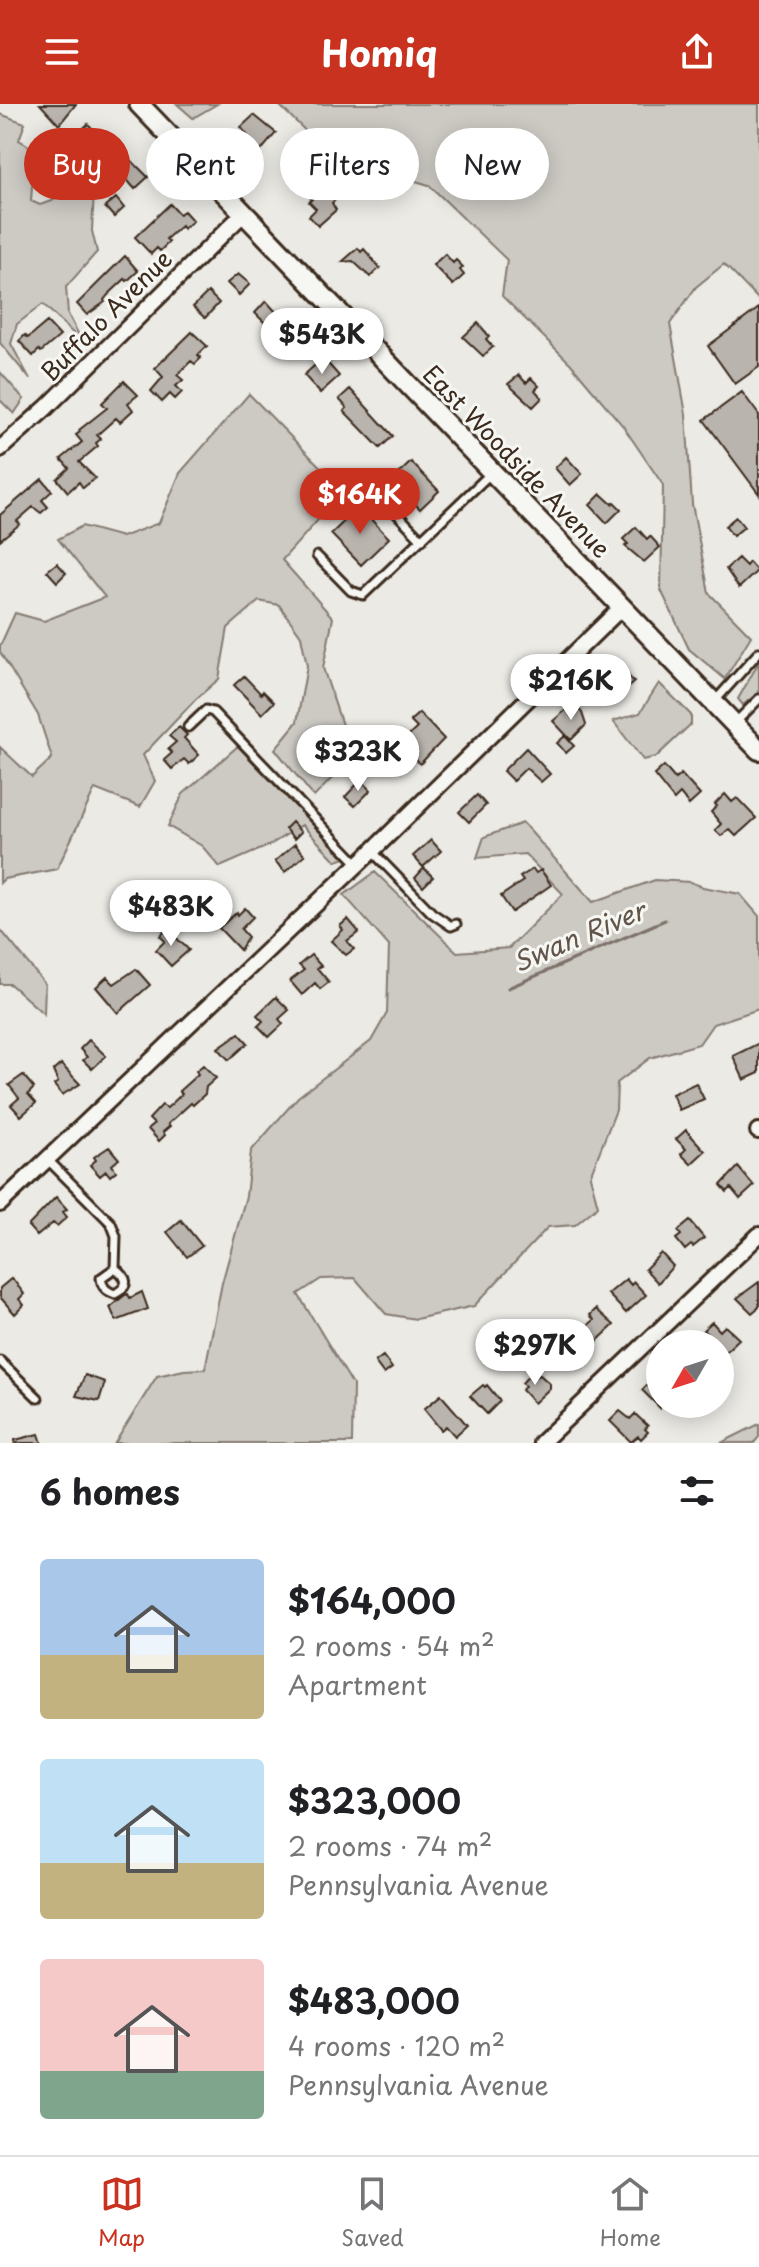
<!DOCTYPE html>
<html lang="en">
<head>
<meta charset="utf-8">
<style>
  body { margin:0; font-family:"Playpen Sans",sans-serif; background:#f2f2f2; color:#202124; height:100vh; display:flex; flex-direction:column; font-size:30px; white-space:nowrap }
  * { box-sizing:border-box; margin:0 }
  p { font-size:26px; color:#757577 }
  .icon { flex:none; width:44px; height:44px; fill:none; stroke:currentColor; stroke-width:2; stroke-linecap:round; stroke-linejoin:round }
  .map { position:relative; height:1339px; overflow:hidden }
  .details { display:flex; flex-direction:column; background:#fff; flex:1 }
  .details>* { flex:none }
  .guide { position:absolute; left:24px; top:24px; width:712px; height:72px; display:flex; gap:16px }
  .needle { width:52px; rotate:231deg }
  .tools { position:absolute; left:646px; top:1226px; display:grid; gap:16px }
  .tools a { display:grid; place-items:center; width:88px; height:88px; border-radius:50%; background:#fff; box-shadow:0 4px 20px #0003; font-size:40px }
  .price { position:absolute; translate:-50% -68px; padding:0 18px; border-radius:28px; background:#fff; color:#222; font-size:26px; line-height:52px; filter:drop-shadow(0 2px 4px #0008) }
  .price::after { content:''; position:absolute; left:50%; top:48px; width:24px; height:18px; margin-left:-12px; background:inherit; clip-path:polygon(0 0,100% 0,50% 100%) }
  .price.current { background:#c8321e; color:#fff }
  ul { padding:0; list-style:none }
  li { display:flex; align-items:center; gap:24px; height:200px; padding:0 40px }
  li span { display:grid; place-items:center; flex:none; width:224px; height:160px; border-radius:8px; color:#555 }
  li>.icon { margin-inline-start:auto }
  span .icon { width:96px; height:96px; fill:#fffc; stroke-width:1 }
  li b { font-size:34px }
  h2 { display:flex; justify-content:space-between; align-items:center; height:96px; padding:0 40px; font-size:34px }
  .tag { padding:0 28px; border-radius:36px; background:#fff; box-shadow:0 4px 20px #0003; font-size:28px; line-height:72px }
  .tag.current { background:#c8321e; color:#fff }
  header { display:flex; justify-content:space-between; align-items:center; height:104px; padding:0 40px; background:#c8321e; color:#fff; font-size:36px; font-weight:700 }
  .tabs { display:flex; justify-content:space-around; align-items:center; height:112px; border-top:2px solid #e0e0e0; background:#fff; font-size:22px; color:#757577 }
  .tabs a { display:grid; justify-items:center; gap:4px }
  .tabs .current { color:#c8321e }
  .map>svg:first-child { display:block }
</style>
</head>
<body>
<header><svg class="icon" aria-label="menu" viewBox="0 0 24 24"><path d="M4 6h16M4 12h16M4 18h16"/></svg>Homiq<svg class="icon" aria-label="share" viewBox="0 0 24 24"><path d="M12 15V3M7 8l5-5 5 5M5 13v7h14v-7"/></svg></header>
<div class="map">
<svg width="759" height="1339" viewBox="0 0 759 1339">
  <rect width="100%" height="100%" fill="#ebeae5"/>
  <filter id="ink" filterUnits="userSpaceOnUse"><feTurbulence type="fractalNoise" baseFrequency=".0125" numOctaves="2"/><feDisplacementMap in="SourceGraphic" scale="16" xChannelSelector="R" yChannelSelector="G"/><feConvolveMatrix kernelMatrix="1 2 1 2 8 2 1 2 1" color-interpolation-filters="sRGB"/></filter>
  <g filter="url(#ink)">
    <!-- green -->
    <path fill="#cdcac4" stroke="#847a71" stroke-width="2" d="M177,0H217L193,14Z
      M278,0H759V196L724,160L696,183L670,220L686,310L692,400L709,489L751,532L725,575L689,545L661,486L663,381L623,322L571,260L502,192L507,156L429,81L402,73L382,90L337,40L327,48Z
      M0,10L25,19L19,36L34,45L41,60L33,69L31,97L40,101L52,97L95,67L92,127L97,148L66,183L68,210L83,239L43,200L17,220L11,240L30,275L0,239Z
      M0,268L24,295L14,310L0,296Z
      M249,290L344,387L282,456L333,514L323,564L342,621L357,648L314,693L275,645L297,618L307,562L301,532L279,501L259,497L228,524L219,575L196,595L143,651L155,677L140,703L95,685L57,765L4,775L0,779V643L32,673L52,654L38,611L0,548V542L15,509L44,517L105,493L58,435L82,422L122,433L159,419L180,369Z
      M759,558V588L743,601L738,595Z
      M659,579L691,611V620L656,653L643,656L613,617L640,609Z
      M238,642L345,754L336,757L302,721L268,742L220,763L202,742L168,722L183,690Z
      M523,719L593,798L655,776L690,778L703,783L740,790L759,812V905L713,920L699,940L650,954L617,979L616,1006L590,1072L598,1102L575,1121L548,1123L474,1202L416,1215L386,1210L355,1174L321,1175L298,1190L353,1281L352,1339H115L157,1272L184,1266L205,1265L222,1179L246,1092L251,1047L298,993L371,937L387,909L389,842L344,791L375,768L457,848L509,844L563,790L525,750L477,754L484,733Z
      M0,825L45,880L44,910L10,880H0Z
      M759,1320V1333L754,1339H721Z"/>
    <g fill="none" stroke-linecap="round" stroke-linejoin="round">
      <!-- stream -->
      <path stroke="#7c7167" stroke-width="3" d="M508,884L665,816"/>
    </g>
    <!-- building -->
    <path fill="#bab4ae" stroke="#3b2a1e" stroke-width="2" d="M40,0H76L59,21Z
      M254,11L276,29L260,48L241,23Z
      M88,20L102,34L88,48L80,40L74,46L67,40Z
      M131,56L148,73L135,85L119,67Z
      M315,84L318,87L320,85L326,91L329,88L336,95L332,99L336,106L318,122L309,112L316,105L309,98L312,95L308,91Z
      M116,94L124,104L114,113L105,103Z
      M170,100L179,110L184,107L193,117L183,125L181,122L166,135L169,138L160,147L157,144L151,150L135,133Z
      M358,144L361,148L364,145L380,164L370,173L353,157L342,158Z
      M445,150L453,159L456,156L463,163L460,166L464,171L453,181L433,161Z
      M125,152L138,167L127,177L125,175L108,191L104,196L105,198L87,211L77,200Z
      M238,170L250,180L239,191L227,179Z
      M208,188L219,199L205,214L193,203Z
      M266,197L279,211L268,222L255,209Z
      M759,204V263L735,280L708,242Z
      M47,218L60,232L41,248L39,246L33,252L19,237L25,231L28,234Z
      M478,219L489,232L486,235L493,243L483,252L463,233Z
      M192,228L207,242L198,251L201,254L195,260L191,257L177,271L183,276L176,282L182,288L175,295L170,290L162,298L151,287L163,273L155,264Z
      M291,228L296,233L299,230L311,242L302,251L295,244L287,252L277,242Z
      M323,254L339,272L320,289L304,271Z
      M519,271L526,279L531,274L539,282L535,286L542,294L533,303L508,280Z
      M124,277L138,291L128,299L133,306L120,318L116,314L97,331L101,335L96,339L98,342L79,358L95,374L83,384L79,378L68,388L57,375L69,364L61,355L82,338L76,331L80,328L79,326L107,304L102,299Z
      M350,285L393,332L380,344L344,307L347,304L339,295Z
      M742,288L759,311V390L704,316Z
      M566,353L582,370L570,381L555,364Z
      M411,358L439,387L420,405L392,376Z
      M42,375L52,387L42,396L48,403L41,409L33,403L17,417L20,420L0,436V411Z
      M601,390L612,400L614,398L621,405L607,419L590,401Z
      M359,403L389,434L361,461L331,430Z
      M736,413L744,423L733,432L725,422Z
      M636,423L647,435L650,432L660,443L644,458L625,442L628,440L623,435Z
      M738,454L746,462L749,458L757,467L739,484L726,465Z
      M57,459L66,469L57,478L47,467Z
      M615,558L634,578L623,588L615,579L605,588L595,577Z
      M244,572L261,590L263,587L274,598L262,610L234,581Z
      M574,599L582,609L586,621L571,636L553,617Z
      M419,609L444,635L420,660L400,640L417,624L410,617Z
      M179,623L187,631L184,634L199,651L189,660L184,655L172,665L164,656L172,649L168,645L176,638L169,632Z
      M565,632L574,642L566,649L557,639Z
      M526,644L550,670L541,678L526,664L513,677L503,667Z
      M664,662L675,675L681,670L700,691L689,701L680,690L674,696L654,671Z
      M361,676L371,686L355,702L345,693Z
      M725,690L732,698L737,694L756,714L736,732L729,725L721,732L715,726L721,720L711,708L717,702L715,700Z
      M477,691L486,701L469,718L459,708Z
      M292,718L301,728L294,735L285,725Z
      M431,736L441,747L423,763L413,752Z
      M295,740L305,751L285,768L275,757Z
      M424,764L433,773L423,783L415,774Z
      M533,765L536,769L541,766L551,781L512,808L501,792L523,777L520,773Z
      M245,804L253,813L241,825L248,833L240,846L219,824L237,808L238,811Z
      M348,815L359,828L347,837L354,845L346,851L331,837L343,826L340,822Z
      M167,825L189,846L171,862L156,846L165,837L160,832Z
      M311,851L321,862L317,864L329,878L320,885L315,879L302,891L290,877L304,866L299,861Z
      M136,865L150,881L118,909L96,883L107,873L114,880Z
      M276,893L289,906L279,915L283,920L269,933L258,922L263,917L257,911Z
      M239,929L248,939L229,956L218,944Z
      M89,936L106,952L92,965L83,956L87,953L80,945Z
      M759,939V969L744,976L733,952Z
      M61,960L80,980L62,991L54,981L58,978L53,967Z
      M203,961L216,974L206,983L205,990L193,1001L191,999L168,1020L170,1022L163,1028L165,1031L159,1037L148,1025L154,1020L149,1015L162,1001L167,1004L182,990L179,987L198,970L196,967Z
      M23,971L34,984L28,990L36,999L21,1012L11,1001L19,994L9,981Z
      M696,979L704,995L679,1006L672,990Z
      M686,1026L705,1047L691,1060L681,1050L686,1045L676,1035Z
      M109,1043L119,1055L112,1061L116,1067L110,1072L106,1067L100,1072L90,1061L96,1056L94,1053Z
      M738,1063L754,1082L740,1095L731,1084L727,1088L721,1081Z
      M56,1093L67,1105L63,1108L67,1113L57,1122L53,1119L37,1132L28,1122Z
      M181,1116L202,1142L187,1153L167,1128Z
      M690,1117L704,1134L693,1143L691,1141L685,1146L676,1135L681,1131L678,1127Z
      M661,1149L673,1162L658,1179L645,1165Z
      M12,1174L24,1190L19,1195L24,1201L15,1210L0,1193V1184Z
      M626,1175L631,1181L634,1178L646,1191L626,1209L608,1190Z
      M759,1178V1203L752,1209L737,1194Z
      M142,1188L148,1205L116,1217L110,1203L125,1191L128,1190L130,1194Z
      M596,1205L614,1221L595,1239L583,1226L594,1216L590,1211Z
      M712,1218L720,1227L725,1222L739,1235L725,1248L703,1226Z
      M547,1228L554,1233L560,1228L573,1243L564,1251L566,1254L556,1262L538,1236Z
      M383,1252L392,1264L384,1270L375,1258Z
      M530,1270L534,1273L540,1271L550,1280V1284L534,1299L522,1286L525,1282L522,1279Z
      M85,1271L105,1278L99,1297L76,1292Z
      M652,1276L660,1284V1304L642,1286Z
      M483,1281L485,1283L487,1281L500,1297L487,1310L470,1292Z
      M441,1291L467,1321L455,1332L446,1322L441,1326L424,1305Z
      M620,1307L630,1315L635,1310L648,1322L645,1325L648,1328L641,1335L638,1332L631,1338L610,1317Z
      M39,1330L42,1339H15V1336Z"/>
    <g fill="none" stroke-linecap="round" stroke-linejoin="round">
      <defs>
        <path id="service" d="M380,392L422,436
          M317,452L351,487L363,491L490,370
          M715,597L759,548
          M735,619L759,595
          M188,623L206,606L213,608L358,760
          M372,747L432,809L451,822L456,820
          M47,1055L111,1119L116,1132L115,1164L101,1174C102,1183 106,1187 115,1190C131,1181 127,1173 115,1164
          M0,1257L38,1294"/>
        <path id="minor" d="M0,345L46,304L244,109
          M758,1027H759
          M0,1100L372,747L622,503
          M541,1339L759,1131"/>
        <path id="secondary" d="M139,0L759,646"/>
      </defs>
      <!-- service casing -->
      <use href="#service" stroke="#3b2a1e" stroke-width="13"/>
      <!-- minor casing -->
      <use href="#minor" stroke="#3b2a1e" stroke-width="20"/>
      <!-- secondary casing -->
      <use href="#secondary" stroke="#3b2a1e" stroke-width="24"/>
      <!-- service -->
      <use href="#service" stroke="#f6f6f2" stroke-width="7"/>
      <!-- minor -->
      <use href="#minor" stroke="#f6f6f2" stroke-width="14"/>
      <!-- secondary -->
      <use href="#secondary" stroke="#f6f6f2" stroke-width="18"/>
    </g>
  </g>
  <g text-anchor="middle" stroke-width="6" stroke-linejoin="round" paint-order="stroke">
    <!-- street labels -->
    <g font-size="24" fill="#3b2a1e" stroke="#f6f6f2">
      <text transform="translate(107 212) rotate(-45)" y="8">Buffalo Avenue</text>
      <text transform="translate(516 358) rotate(46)" y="8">East Woodside Avenue</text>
    </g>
    <!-- water labels -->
    <g font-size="26" font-style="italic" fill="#615449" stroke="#f6f6f2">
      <text transform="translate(579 833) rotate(-23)" y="9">Swan River</text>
    </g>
  </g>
</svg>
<div class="tools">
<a><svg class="needle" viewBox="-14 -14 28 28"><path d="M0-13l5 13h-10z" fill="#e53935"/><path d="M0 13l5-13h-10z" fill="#757577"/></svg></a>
</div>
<b class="price" style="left:322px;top:272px">$543K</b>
<b class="price current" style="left:360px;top:432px">$164K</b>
<b class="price" style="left:571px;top:618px">$216K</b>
<b class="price" style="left:358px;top:689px">$323K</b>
<b class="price" style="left:171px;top:844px">$483K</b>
<b class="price" style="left:535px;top:1283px">$297K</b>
<div class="guide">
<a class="tag current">Buy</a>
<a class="tag">Rent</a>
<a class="tag">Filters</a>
<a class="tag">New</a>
</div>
</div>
<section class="details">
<h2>6 homes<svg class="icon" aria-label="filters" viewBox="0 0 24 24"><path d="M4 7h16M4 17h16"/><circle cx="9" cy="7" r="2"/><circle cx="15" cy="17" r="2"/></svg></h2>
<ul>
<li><span style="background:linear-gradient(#a9c7e8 60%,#c2b280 0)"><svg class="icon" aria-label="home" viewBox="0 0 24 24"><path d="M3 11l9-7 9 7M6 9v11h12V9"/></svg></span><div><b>$164,000</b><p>2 rooms · 54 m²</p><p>Apartment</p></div></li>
<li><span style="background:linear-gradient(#bfe0f5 65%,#c2b280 0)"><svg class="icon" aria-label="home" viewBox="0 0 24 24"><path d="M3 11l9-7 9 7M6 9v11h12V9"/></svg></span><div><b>$323,000</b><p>2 rooms · 74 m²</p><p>Pennsylvania Avenue</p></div></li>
<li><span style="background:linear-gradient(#f6c9c9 70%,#7fa58c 0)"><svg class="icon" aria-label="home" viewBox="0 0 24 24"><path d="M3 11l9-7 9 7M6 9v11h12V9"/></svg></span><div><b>$483,000</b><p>4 rooms · 120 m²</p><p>Pennsylvania Avenue</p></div></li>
</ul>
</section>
<nav class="tabs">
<a class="current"><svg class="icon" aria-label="map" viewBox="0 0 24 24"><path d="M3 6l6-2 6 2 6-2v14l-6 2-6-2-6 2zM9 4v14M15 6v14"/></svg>Map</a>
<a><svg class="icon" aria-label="saved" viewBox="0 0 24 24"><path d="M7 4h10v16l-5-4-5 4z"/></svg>Saved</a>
<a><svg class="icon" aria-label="home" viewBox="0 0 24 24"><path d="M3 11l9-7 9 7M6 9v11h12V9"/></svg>Home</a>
</nav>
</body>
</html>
